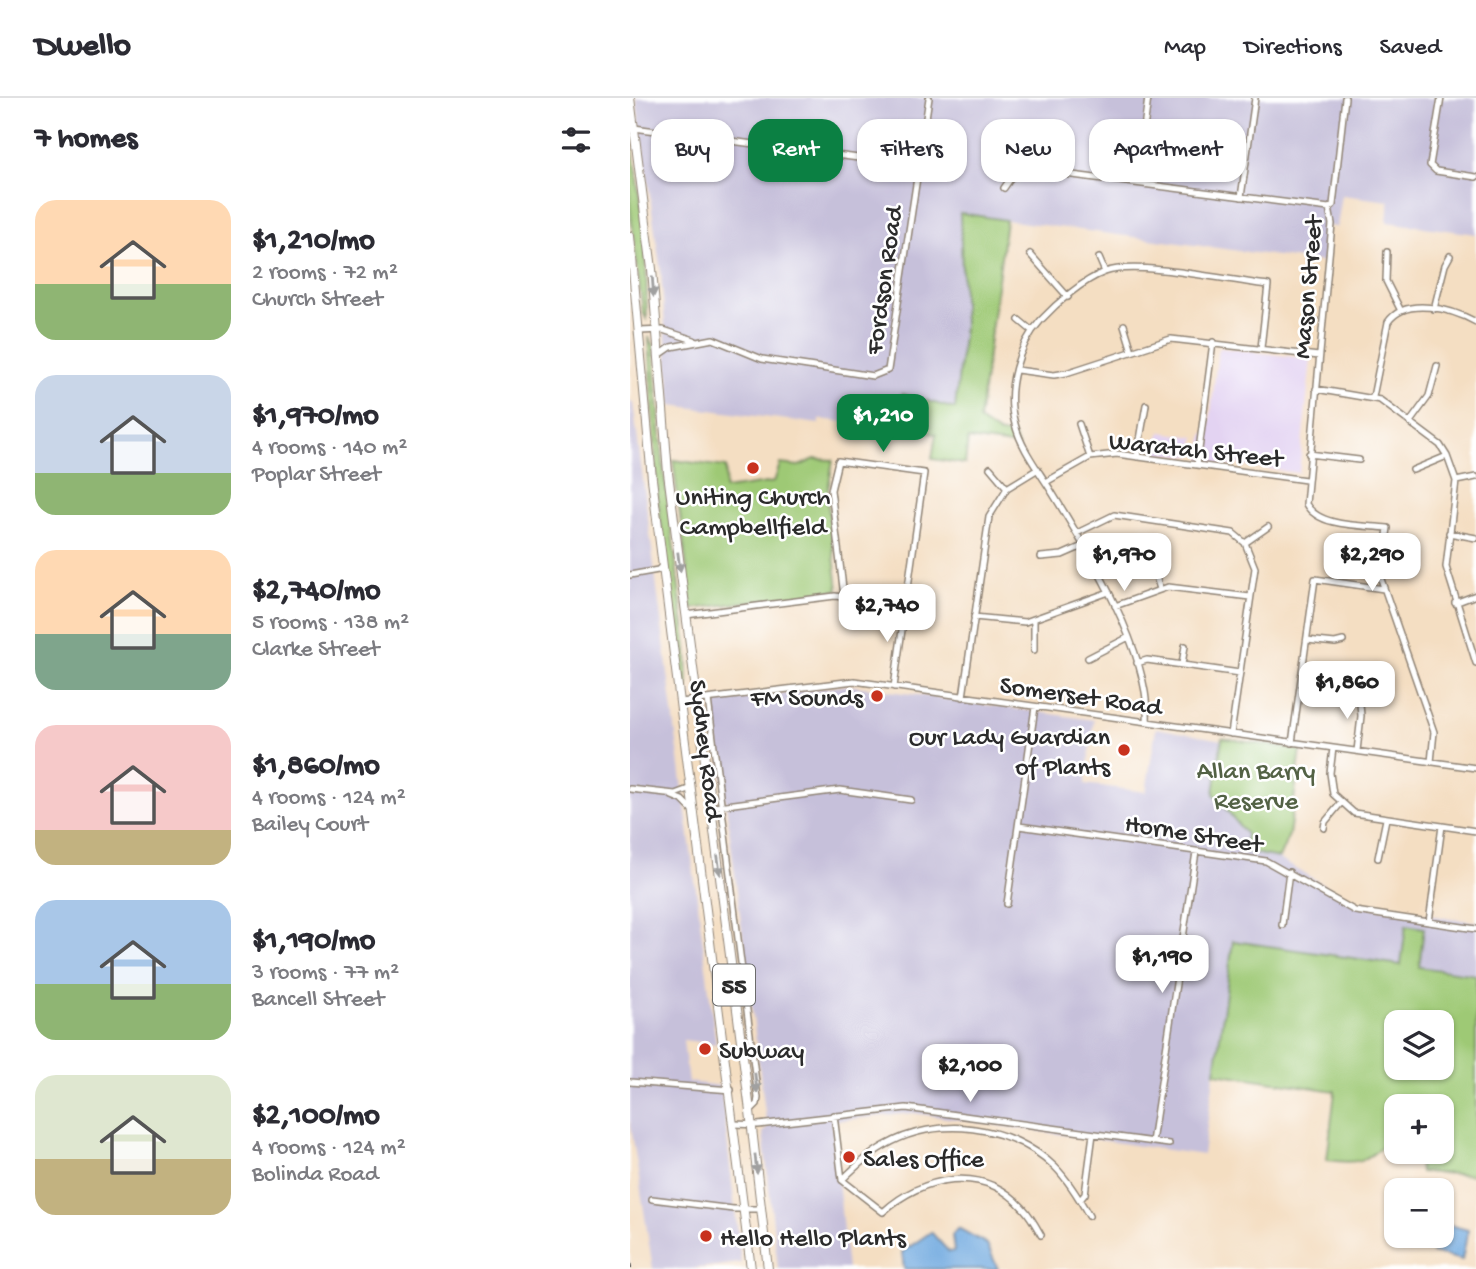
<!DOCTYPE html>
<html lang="en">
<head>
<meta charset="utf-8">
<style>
  body { margin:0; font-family:"Gochi Hand",sans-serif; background:#f2f2f3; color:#2b2b33; height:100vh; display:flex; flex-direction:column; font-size:26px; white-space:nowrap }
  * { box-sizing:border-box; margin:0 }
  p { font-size:23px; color:#7c7c81 }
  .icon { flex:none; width:38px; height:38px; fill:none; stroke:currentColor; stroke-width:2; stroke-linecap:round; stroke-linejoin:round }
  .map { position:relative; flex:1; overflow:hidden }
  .details { display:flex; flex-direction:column; background:#fff; width:630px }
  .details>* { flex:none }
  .top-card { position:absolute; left:21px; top:21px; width:665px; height:63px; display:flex; gap:14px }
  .fabs { position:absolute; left:754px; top:912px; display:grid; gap:14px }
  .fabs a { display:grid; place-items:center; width:70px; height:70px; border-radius:14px; background:#fff; box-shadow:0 2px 5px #0004; font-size:35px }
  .price { position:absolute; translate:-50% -60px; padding:0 16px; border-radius:14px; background:#fff; color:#222; font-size:23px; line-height:46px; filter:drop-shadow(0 2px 4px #0008) }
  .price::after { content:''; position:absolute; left:50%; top:42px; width:21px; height:16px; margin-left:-10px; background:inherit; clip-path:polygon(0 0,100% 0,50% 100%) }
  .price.on { background:#0b8043; color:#fff }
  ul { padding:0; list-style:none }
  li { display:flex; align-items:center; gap:21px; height:175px; padding:0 35px }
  li span { display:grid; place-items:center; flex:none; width:196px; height:140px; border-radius:21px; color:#555 }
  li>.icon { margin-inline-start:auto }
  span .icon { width:84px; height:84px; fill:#fffc; stroke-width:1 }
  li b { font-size:30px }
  h2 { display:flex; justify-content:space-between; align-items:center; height:84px; padding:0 35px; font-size:30px }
  .tag { padding:0 24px; border-radius:21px; background:#fff; box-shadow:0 2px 5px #0004; font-size:24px; line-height:63px }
  .tag.on { background:#0b8043; color:#fff }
  header { display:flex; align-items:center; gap:42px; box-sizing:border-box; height:98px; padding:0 35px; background:#fff; border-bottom:2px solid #e1e1e2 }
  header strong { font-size:33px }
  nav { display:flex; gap:38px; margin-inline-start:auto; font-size:24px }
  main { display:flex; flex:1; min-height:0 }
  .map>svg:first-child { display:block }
</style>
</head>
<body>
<header>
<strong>Dwello</strong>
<nav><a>Map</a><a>Directions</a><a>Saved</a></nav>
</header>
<main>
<section class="details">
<h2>7 homes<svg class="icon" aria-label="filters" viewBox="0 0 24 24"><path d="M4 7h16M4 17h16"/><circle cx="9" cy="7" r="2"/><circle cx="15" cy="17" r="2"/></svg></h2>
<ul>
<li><span style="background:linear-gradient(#ffd9b3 60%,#8fb573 0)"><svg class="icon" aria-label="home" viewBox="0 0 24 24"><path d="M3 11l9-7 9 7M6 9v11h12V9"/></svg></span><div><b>$1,210/mo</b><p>2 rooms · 72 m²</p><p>Church Street</p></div></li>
<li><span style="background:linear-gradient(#c9d6e8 70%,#8fb573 0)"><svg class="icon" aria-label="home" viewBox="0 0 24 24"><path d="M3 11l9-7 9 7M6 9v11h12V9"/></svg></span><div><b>$1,970/mo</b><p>4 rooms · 140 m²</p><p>Poplar Street</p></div></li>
<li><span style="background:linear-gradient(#ffd9b3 60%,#7fa58c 0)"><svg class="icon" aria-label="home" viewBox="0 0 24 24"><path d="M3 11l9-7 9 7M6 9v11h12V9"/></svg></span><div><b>$2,740/mo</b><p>5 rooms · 138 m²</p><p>Clarke Street</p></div></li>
<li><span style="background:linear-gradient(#f6c9c9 75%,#c2b280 0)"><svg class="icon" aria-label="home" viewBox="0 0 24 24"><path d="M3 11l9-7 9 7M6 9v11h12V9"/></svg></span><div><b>$1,860/mo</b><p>4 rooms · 124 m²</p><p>Bailey Court</p></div></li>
<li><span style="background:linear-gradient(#a9c7e8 60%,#8fb573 0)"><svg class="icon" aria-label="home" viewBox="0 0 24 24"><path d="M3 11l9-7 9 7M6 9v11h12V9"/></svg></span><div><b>$1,190/mo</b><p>3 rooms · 77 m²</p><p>Bancell Street</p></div></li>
<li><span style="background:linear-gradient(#dfe7d0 60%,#c2b280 0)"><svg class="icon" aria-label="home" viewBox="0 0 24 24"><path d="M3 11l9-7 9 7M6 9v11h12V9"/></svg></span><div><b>$2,100/mo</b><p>4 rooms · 124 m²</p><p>Bolinda Road</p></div></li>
</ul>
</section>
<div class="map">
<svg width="846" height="1171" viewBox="0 0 846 1171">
  <rect width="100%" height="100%" fill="#fff"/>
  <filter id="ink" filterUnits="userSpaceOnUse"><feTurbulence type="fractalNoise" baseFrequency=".0143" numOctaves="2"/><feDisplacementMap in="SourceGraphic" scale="14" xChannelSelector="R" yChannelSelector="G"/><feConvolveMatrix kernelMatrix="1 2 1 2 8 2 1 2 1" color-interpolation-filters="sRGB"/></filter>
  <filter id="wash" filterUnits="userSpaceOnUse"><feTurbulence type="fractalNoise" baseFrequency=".00686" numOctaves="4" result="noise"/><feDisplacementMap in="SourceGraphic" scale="28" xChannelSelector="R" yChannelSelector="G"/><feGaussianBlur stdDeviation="1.57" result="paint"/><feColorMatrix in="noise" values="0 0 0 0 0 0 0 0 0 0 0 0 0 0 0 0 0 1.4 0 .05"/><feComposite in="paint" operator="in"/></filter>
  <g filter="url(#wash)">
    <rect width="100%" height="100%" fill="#f4dec2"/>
    <!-- built -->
    <path fill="#e3d3f2" d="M591,250L681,261L669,375L608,367L605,363L603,369L571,362L573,337L579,332L588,251Z
      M531,334L565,339L563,358L522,355Z"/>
    <!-- industrial -->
    <path fill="#c6c0da" d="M6,0H846V136L757,124L759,103L712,97L707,129L697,128L693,164L330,116L334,228L325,311L264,303L261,330L190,321L189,326L41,307L31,175Z
      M0,304L3,305L86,946L53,942L58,984L91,988L111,1165L61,1171H23L0,1022Z
      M218,587L464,622L455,686L516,694L526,630L592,642L584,697L618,736L615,753L649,761L729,807L846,824V877L789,869L794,830L777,827L771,867L603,843L573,1057L283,1015L202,1023L217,1171H148L133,1035L137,1030L84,611L89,604Z"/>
    <!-- green -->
    <path fill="#9ec975" stroke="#647a50" stroke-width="2" fill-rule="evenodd" d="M0,30L16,148L17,221L13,215L0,109Z
      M330,115L376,122L349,322L370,336H382L388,348L338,341L335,366L302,361L306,336L261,330L264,302L273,296L325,311L334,228Z
      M19,239L24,247L33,366L57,551L58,597L52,587L28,402Z
      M185,361L203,362L197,398L208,492L62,511L43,362L96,369L95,391L144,384L150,366L169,368Z
      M592,640L671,652L659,737L649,760L614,753L616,736L584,696Z
      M776,827L794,830L789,869L846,877V1077L790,1074L788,1054H812V1008H766V1038C736,1059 739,1068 697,1062L705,993L585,975L603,843L771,867ZM812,924V970H766V924Z"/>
    <!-- water -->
    <path fill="#6fa9df" stroke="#4d6a85" stroke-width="2" d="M812,1125L838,1132L832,1162L802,1155L804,1138H812Z
      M328,1130L357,1146L368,1171H274L272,1154L301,1134L319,1154L324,1153L322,1137Z"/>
  </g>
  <g filter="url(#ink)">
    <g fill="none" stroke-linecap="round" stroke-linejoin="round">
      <defs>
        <path id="minor" d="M715,0L703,107L699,110L702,126L676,406C689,430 734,427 758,430L751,481L804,634L801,664
          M811,0L800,67L806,73L846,79
          M4,30L288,68
          M507,85L518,0
          M374,90L388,70L699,110
          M611,99L625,0
          M757,154L756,183L770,211
          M400,156L438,199
          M469,160L475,174
          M804,211L815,167L820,158
          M389,222L401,232
          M494,227L502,253
          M10,233L33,232L64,242
          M28,258L41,249L83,241L132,261L243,278L258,272L299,0
          M387,272L424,277L436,275L541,241L689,258
          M686,291L750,302L810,347L817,358L826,383L816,469L846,565
          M743,299L758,224C776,198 822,211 846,224
          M780,324L799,298L807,268
          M449,326L460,359
          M679,356L729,362
          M507,359L516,307
          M567,367L583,244
          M360,370L377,390
          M783,372L817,358
          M826,383L846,379
          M416,384L460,359L487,356L676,382
          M447,435L484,417L603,435L615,445L625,470L601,636
          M819,435L846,440
          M615,445L638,429
          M411,459L432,457L455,447
          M524,473L530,491
          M0,477L28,472L33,467
          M214,498L201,392L208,363L294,375L264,589
          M825,505L846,497
          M485,508L538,489L620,499
          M56,517L205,498L276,507
          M344,519L395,524L479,494
          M404,522V552
          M677,542L705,545L713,543
          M458,560L497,540
          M507,565L517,562L610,575
          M552,566L555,548
          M333,599L359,419L377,390L408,371
          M78,601L128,1000L127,1006L120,1013
          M51,604L224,583L846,670
          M517,624C521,556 458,453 423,396C410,374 391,351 385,326C375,292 388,247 411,222C427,205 453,182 475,174C507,162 600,183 638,187L631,250
          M662,645L685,481L754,491
          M703,650L700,675L703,696L724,715L846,733
          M727,653L731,618L729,593
          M0,691L45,696L61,690
          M42,698L52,702L62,712
          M81,709L210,692L281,702
          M389,728L636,763L725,813L846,831
          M694,730L695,724L711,705
          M748,760L756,721
          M377,806L405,609
          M799,824L812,728
          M652,827L659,774
          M0,984L101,992
          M204,1017L212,1082
          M105,1026L128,1027L276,1010L539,1046
          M522,1044L566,754
          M212,1082C225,1069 238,1057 254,1048C307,1017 381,1026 425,1069C439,1083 449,1100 459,1118
          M212,1082L253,1114C292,1078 353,1065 393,1110C400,1117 406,1128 411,1137
          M22,1101L103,1111H131
          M450,1102L455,1096L463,1036"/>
        <path id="highway" d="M0,0L22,171L38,375L120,1013L138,1171
          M0,138L22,381L121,1171"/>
      </defs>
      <!-- minor casing -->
      <use href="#minor" stroke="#908476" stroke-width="8"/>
      <!-- highway casing -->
      <use href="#highway" stroke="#908476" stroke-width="10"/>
      <!-- minor -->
      <use href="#minor" stroke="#fff" stroke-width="5"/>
      <!-- highway -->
      <use href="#highway" stroke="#fff" stroke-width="8"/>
      <!-- rail -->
      <path stroke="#2b2b2b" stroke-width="2" stroke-dasharray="10 5" stroke-linecap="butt" d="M0,1163L1,1171"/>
    </g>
    <!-- one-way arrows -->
    <defs><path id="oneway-solid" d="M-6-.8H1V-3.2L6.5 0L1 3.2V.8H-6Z" transform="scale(1.75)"/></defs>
    <g fill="#a0a0a0">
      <use href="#oneway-solid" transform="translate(23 189) rotate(86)"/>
      <use href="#oneway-solid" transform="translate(49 464) rotate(83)"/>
      <use href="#oneway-solid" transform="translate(89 767) rotate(82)"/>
      <use href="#oneway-solid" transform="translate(126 985) rotate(83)"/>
      <use href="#oneway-solid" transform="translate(126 1066) rotate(84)"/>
    </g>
  </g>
  <!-- markers -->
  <g fill="#c8321e" stroke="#fff" stroke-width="2.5">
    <circle cx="123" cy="370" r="7"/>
    <circle cx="247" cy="598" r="7"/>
    <circle cx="494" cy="652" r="7"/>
    <circle cx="75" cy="951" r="7"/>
    <circle cx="219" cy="1059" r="7"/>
    <circle cx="76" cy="1138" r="7"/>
  </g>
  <g text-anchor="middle" stroke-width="5" stroke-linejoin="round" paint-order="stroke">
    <!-- shield labels -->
    <rect fill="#fff" stroke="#6b6b6b" stroke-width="2" x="83" y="866.5" width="42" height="41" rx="5"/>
    <g font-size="24" font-weight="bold" fill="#2b2b2b">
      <text x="104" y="895">55</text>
    </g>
    <!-- street labels -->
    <g font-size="26" fill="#2b2b2b" stroke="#fff">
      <text transform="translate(252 182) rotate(-82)" y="9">Fordson Road</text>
      <text transform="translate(676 189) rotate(-85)" y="9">Mason Street</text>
      <text transform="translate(566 350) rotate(6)" y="9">Waratah Street</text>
      <text transform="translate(451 596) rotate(8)" y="9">Somerset Road</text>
      <text transform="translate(78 652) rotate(83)" y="9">Sydney Road</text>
      <text transform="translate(564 734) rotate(9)" y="9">Horne Street</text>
    </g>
    <!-- poi labels -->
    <g font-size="26" fill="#2b2b2b" stroke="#fff" text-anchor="start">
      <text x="123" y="406" text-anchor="middle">Uniting Church<tspan x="123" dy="30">Campbellfield</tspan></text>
      <text x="233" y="607" text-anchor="end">FM Sounds</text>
      <text x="480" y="646" text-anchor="end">Our Lady Guardian<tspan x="480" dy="30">of Plants</tspan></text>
      <text x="89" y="960">Subway</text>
      <text x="233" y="1068">Sales Office</text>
      <text x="90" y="1147">Hello Hello Plants</text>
    </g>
    <!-- park labels -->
    <g font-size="26" fill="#536245" stroke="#fff">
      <text x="626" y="680">Allan Barry<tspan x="626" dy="30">Reserve</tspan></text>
    </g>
  </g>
</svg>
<div class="fabs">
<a><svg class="icon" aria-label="layers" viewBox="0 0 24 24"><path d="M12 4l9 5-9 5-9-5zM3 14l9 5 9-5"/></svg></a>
<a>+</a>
<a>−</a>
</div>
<b class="price on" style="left:253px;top:356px">$1,210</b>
<b class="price" style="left:494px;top:495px">$1,970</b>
<b class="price" style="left:742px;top:495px">$2,290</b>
<b class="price" style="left:257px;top:546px">$2,740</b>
<b class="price" style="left:717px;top:623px">$1,860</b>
<b class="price" style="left:532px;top:897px">$1,190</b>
<b class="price" style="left:340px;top:1006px">$2,100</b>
<div class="top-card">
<a class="tag">Buy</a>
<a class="tag on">Rent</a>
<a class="tag">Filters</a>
<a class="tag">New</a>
<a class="tag">Apartment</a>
</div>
</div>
</main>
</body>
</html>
